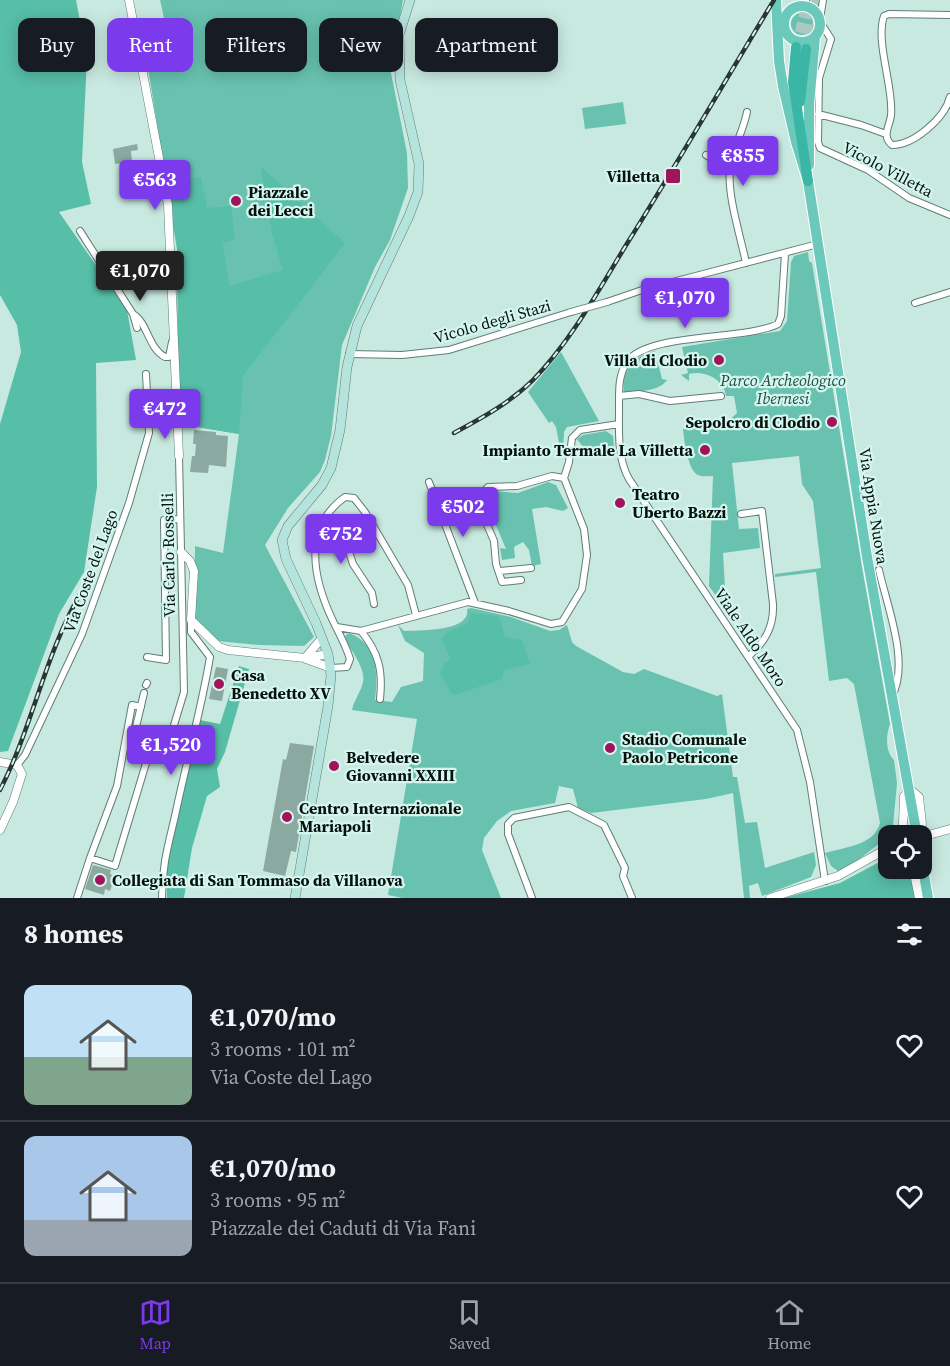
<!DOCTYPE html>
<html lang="en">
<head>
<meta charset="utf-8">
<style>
  body { margin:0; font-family:"Source Serif 4",serif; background:#20242c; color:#f1f3f6; height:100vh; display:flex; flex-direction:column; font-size:22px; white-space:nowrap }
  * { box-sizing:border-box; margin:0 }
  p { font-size:20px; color:#9ea1a6 }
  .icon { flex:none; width:33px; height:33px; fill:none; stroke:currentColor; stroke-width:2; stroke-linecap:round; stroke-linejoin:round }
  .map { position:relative; height:898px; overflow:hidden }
  .details { display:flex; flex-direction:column; background:#171b24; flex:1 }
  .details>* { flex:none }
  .banner { position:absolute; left:18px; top:18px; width:600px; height:54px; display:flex; gap:12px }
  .controls { position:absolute; left:878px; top:825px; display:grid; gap:12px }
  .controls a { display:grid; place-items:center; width:54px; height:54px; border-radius:12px; background:#171b24; box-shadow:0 3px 15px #0003; font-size:30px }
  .price { position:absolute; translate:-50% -51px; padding:0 14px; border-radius:6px; background:#7c3aed; color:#fff; font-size:20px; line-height:39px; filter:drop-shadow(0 2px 3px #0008) }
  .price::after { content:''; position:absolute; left:50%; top:36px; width:18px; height:14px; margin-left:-9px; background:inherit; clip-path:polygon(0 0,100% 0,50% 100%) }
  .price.on { background:#222; color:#fff }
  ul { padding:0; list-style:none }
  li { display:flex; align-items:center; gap:18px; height:150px; padding:0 24px }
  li+li { border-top:2px solid #363941 }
  li span { display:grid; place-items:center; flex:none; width:168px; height:120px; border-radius:12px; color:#555 }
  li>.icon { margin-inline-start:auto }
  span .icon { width:72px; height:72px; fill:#fffc; stroke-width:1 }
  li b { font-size:26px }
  h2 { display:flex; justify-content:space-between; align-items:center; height:72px; padding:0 24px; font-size:26px }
  .chip { padding:0 21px; border-radius:12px; background:#171b24; box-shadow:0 3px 15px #0003; font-size:21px; line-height:54px }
  .chip.on { background:#7c3aed; color:#fff }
  .menu { display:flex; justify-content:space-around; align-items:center; height:84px; border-top:2px solid #363941; background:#171b24; font-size:16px; color:#9ea1a6 }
  .menu a { display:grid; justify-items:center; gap:3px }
  .menu .on { color:#7c3aed }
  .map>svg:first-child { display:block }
</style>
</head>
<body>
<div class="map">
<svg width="950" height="898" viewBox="0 0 950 898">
  <rect width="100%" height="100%" fill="#c8e9e0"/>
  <!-- green -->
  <path fill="#68c2af" d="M160,0H403L390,68L407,153L408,188L390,240L375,267L342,345L331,436L325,460L320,472L288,508L265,545L314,637L304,646L260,645L217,641L194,618L195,546L223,553L239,434L179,424L177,248L144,43L168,36Z
    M791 24a11 11 0 1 1 22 0a11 11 0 1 1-22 0Z
    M623,102L626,124L585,129L582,108Z
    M808,252L809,261L812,263L863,573L890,724C886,735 885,751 894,760L897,783L893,826L884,840L841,873L831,866L825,853C845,847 875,845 880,823L854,684L847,678L829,681L816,572L775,577V574L821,568L813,501L802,484L799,456L732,463L739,529L758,528L760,548L723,553L726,604L723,606L709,586L713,476C709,476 702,477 698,475C688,471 684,440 683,429L724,425L737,413L734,396H726C724,379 704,370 689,374V381L681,375L688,373L682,347L780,331L787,321L791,262L794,256Z
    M655,351L662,379L667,380C659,392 638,391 624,392C622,370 633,356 655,351Z
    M561,352L599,421L567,427L564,432L563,454H561L556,427L552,421L549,423L528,392Z
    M606,431L613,436L615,458L601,450L586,451L577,439L583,435Z
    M548,482L556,485L568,508L563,511L546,507L532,509L541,564L532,566L529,550L523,542L514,547L515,558L502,560L500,548L506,549L490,511H484L485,497L494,491L518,493Z
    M471,608L511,617L550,631L559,630L567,625L572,642L576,646L623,672L634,674L644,669L717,696L722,694L733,777H737L745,823L757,822L765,868L814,852L816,865L811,877L762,896L758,883L749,886L750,898H744L733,793L706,799L591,813L578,808L573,789L559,786L555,803L511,811L497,821L484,838L482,850L501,898H402L388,895L417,719L352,710C354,700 361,692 363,682C366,668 351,651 345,638L346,635L349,633C378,644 378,674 375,700L392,702L401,687L423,681L424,653L405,641L398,625L404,631C419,630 471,632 467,609Z"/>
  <!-- forest -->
  <path fill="#57bea8" d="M0,0H76L87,58L82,162L91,204L59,212L127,310L136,360L96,363L97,487L84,572L59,614L8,751L0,752V424L21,352L17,325L0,295Z
    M261,167L345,243L243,376L239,434L179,424L177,248L166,184L201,177L207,208L231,206L235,240L223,243L229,286L283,270L272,234Z
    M471,613L497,616L501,622L505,637L522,640L530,664L504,670L502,679L455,695L451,693L440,673L445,663L450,660C449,651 443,647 442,638L448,632L468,623Z
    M239,666L249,669L225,752L217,769L220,787L207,796L192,848L184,898H167L166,867L200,720L220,724Z
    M885,859H888V868L909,869L915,898H784L840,883Z"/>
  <!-- building -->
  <path fill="#8ba9a1" d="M137,144L138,150L131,151L132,162L115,164L113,149Z
    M194,430L216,432V435L228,436L226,467L209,465L208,473L190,472L192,456H195L196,444H193Z
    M216,667L228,669L222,701L209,699Z
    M290,743L314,746L296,852L291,851L285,876L263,871L283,759L286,760Z
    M93,865L111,870L110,874L115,876L110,891L105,889L104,895L85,889Z"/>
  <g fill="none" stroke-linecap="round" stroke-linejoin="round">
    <!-- trunk-tunnel -->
    <path stroke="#abc9c0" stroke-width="10" stroke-dasharray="10 5" stroke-linecap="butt" d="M796,47L808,0
      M806,49L811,18L817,0"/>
    <defs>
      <path id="minor" d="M802,6L806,0
        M950,15L889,14L884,16C875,42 894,88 891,115C890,126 881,136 892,145C914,145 945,118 950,97
        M820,19L823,0
        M820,22L831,39L819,78L818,142L820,148L868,170L909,198L950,215
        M818,114L861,125L886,134
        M706,155L730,170
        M80,231L133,314
        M785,254L781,316L778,324C744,341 648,332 627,362C618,375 619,392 619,407C619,431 617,458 629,479L797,730L810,782L825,881
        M746,263C741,238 727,195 730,170C732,150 743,132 747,112
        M607,302L642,290L818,244
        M915,303L950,292
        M137,328L133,314C148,323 148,348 165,357H169L172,342
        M349,354L402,355L449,350L571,312
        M619,396L639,394L670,401L721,396
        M429,482L475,603
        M741,514L762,511L773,604C774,627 765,642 748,657
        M325,518L334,522L342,530L353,564L372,593L374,604
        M879,570C887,606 910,663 892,696
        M500,571L531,568
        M521,580L502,582L496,564L494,541L479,506V496L488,487L517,486L552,476L564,478
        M337,627L361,631L468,602L509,611L551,624L562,622L582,589L587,555L584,529L564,478L569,462L572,438L580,430L619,424
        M361,631C379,653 383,671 380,699
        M147,657L166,660L164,520L180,519
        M331,668L347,667L350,659C346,646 339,633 333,621C313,579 302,528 345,497L354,498L365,512L408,585L416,615
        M146,685L147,683
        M144,693L132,744L150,750
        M17,765L25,755L82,634L129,503L149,433L146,374
        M90,858L115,866L150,750L165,755L184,692L179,456
        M77,898L90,858L117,786L132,705L141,707
        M162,898C162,866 168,846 175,816C186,763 201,711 210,657L191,632V620
        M532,898L508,834V824L514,818L569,807L604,825L625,868L623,876L632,898"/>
      <path id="tertiary" d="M129,0L168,205L179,456
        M181,552L190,561L194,571L191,620L219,647L228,650L305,658L328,654
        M306,657L322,638
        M306,659L331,668
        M0,762L17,765L22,774L13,802L0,830
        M899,836L903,824L904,796L912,791L919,797L922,824L918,836
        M921,837L950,829
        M913,868L919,898
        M770,898L838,876L888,848"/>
      <path id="secondary" d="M295,898L328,706L331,675L328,654L316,623L286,559L282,540L288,526L322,485L331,468L340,430L347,367L357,326L409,216L418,192L419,164L400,80L399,35L410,0"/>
      <path id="primary" d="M776,0L779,61L783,86L796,142L808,181L867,557L917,836
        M784 24a18 18 0 1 1 36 0a18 18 0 1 1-36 0Z
        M809,165V105L815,37
        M921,857L928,898"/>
      <path id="trunk" d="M796,47L793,82L808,181
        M800,102L806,49"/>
    </defs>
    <!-- minor casing -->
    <use href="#minor" stroke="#607d76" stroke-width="8"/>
    <!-- tertiary casing -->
    <use href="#tertiary" stroke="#607d76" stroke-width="9"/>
    <!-- secondary casing -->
    <use href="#secondary" stroke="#607d76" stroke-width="10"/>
    <!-- primary casing -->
    <use href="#primary" stroke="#fff" stroke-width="12"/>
    <!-- trunk casing -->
    <use href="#trunk" stroke="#fff" stroke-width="12"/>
    <!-- minor -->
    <use href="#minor" stroke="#fff" stroke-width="6"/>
    <!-- tertiary -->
    <use href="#tertiary" stroke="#fff" stroke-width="8"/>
    <!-- secondary -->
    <use href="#secondary" stroke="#b5e4dd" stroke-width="9"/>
    <!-- primary -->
    <use href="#primary" stroke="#6bc9bb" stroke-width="10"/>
    <!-- trunk -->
    <use href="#trunk" stroke="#3ab7a4" stroke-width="10"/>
    <defs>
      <path id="rail" d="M454,433C482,418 511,402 533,380C572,340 599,289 628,242C678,162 725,81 774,0
        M0,790C33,726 45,653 82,591"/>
    </defs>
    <!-- rail casing -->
    <use href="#rail" stroke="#283733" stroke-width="4.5"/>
    <!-- rail -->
    <use href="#rail" stroke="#d5f6ee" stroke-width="2" stroke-dasharray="7" stroke-linecap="butt"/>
    <defs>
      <path id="minor-bridge" d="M571,312L607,302"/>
    </defs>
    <!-- minor-bridge casing -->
    <use href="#minor-bridge" stroke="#607d76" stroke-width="8" stroke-linecap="butt"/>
    <!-- minor-bridge -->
    <use href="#minor-bridge" stroke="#fff" stroke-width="6"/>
  </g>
  <!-- markers -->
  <g fill="#a1135a" stroke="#d5f6ee" stroke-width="2">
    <rect x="665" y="168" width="16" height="16" rx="3"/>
    <circle cx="236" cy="201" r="6"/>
    <circle cx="719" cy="360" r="6"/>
    <circle cx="832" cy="422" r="6"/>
    <circle cx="705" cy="450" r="6"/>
    <circle cx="620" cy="503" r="6"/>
    <circle cx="219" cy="684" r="6"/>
    <circle cx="610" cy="748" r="6"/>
    <circle cx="334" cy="766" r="6"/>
    <circle cx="287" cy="817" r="6"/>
    <circle cx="100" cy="880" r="6"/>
  </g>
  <g text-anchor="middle" stroke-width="4.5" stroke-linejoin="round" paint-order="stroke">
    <!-- street labels -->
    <g font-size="16" fill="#06110e" stroke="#d5f6ee">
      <text transform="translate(888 169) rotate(28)" y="6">Vicolo Villetta</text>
      <text transform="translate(492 321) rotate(-16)" y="6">Vicolo degli Stazi</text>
      <text transform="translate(874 506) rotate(81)" y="6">Via Appia Nuova</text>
      <text transform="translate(168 555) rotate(-91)" y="6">Via Carlo Rosselli</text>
      <text transform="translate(90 571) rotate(-70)" y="6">Via Coste del Lago</text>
      <text transform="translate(751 637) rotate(56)" y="6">Viale Aldo Moro</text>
    </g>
    <!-- poi labels -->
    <g font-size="16" font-weight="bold" fill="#06110e" stroke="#d5f6ee" text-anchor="start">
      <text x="660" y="182" text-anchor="end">Villetta</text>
      <text x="248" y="198">Piazzale<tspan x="248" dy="18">dei Lecci</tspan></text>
      <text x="707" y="366" text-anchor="end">Villa di Clodio</text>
      <text x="820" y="428" text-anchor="end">Sepolcro di Clodio</text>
      <text x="693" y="456" text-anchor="end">Impianto Termale La Villetta</text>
      <text x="632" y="500">Teatro<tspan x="632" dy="18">Uberto Bazzi</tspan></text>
      <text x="231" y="681">Casa<tspan x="231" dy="18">Benedetto XV</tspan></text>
      <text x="622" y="745">Stadio Comunale<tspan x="622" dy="18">Paolo Petricone</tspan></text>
      <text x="346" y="763">Belvedere<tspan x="346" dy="18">Giovanni XXIII</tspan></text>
      <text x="299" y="814">Centro Internazionale<tspan x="299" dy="18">Mariapoli</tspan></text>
      <text x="112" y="886">Collegiata di San Tommaso da Villanova</text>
    </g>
    <!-- park labels -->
    <g font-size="16" font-style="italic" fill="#214e45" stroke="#d5f6ee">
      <text x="783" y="386">Parco Archeologico<tspan x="783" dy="18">Ibernesi</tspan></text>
    </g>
  </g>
</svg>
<div class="controls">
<a><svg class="icon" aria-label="locate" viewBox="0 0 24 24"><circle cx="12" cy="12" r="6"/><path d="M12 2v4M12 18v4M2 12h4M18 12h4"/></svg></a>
</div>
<b class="price" style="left:743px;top:187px">€855</b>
<b class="price" style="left:155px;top:211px">€563</b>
<b class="price on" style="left:140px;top:302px">€1,070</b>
<b class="price" style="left:685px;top:329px">€1,070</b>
<b class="price" style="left:165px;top:440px">€472</b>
<b class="price" style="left:463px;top:538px">€502</b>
<b class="price" style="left:341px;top:565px">€752</b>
<b class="price" style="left:171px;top:776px">€1,520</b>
<div class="banner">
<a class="chip">Buy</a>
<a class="chip on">Rent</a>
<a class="chip">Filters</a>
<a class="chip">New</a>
<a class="chip">Apartment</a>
</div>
</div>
<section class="details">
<h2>8 homes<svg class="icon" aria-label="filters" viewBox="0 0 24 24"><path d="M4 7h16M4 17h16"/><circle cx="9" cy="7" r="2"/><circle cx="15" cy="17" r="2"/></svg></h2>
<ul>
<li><span style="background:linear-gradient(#bfe0f5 60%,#7fa58c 0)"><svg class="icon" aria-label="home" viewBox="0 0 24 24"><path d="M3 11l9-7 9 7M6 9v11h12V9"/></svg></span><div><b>€1,070/mo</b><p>3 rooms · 101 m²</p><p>Via Coste del Lago</p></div><svg class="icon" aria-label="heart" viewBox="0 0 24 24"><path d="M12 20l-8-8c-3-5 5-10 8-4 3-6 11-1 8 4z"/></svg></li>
<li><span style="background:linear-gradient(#a9c7e8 70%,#9aa5b1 0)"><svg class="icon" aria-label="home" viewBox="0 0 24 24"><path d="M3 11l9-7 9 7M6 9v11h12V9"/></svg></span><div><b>€1,070/mo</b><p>3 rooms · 95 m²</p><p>Piazzale dei Caduti di Via Fani</p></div><svg class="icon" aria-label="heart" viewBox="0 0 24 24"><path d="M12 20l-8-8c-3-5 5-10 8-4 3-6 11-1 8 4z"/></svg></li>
</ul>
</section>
<nav class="menu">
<a class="on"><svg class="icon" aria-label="map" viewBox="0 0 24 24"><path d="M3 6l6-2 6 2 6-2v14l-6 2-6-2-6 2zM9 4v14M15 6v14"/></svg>Map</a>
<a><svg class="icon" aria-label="saved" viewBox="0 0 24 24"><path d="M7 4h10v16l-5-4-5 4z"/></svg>Saved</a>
<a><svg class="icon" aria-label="home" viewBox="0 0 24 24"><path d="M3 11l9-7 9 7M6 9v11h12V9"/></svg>Home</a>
</nav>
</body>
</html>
